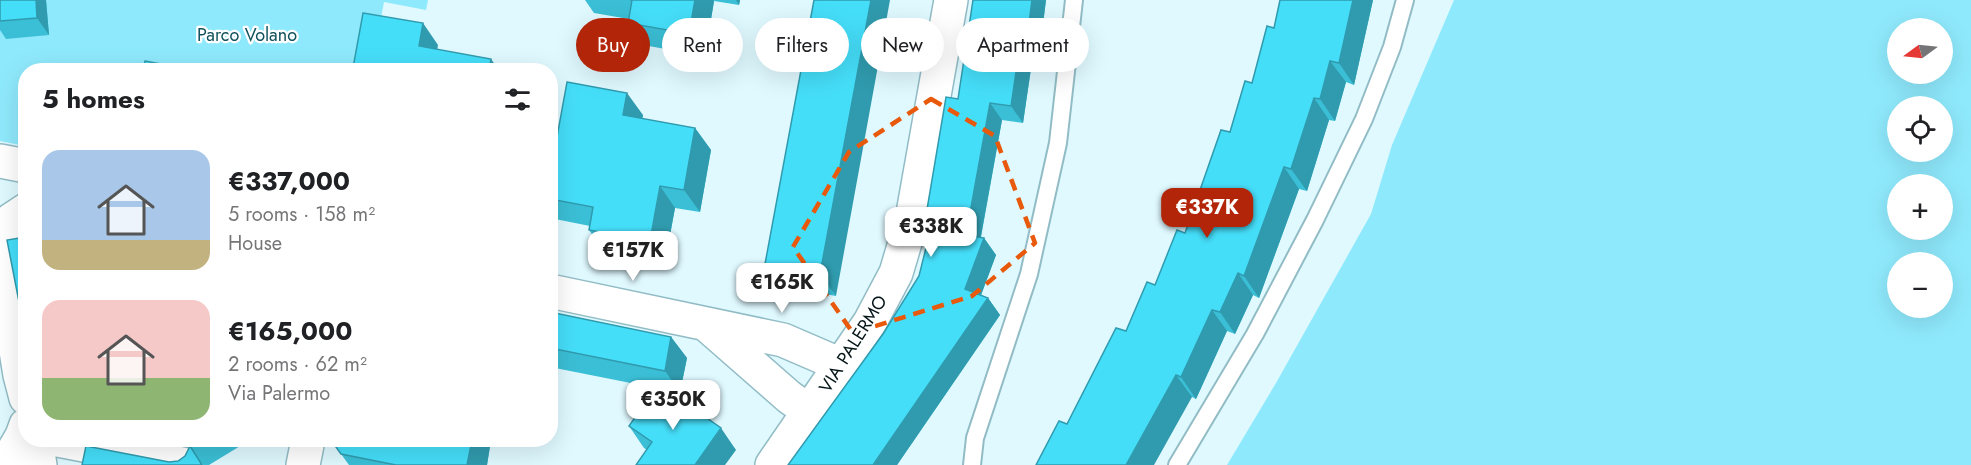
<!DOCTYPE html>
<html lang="en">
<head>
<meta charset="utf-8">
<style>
  body { margin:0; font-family:Jost,sans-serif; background:#f2f2f2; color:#202124; height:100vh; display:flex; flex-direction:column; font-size:22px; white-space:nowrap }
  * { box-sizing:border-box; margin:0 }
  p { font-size:20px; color:#757577 }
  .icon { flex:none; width:33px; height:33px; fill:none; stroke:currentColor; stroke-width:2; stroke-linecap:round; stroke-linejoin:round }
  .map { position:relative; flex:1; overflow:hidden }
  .panel { position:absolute; left:18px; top:63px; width:540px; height:384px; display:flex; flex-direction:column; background:#fff; border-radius:24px; box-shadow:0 6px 24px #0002 }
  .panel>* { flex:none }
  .guide { position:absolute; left:576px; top:18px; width:570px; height:54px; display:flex; gap:12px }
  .needle { width:39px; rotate:255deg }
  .tools { position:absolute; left:1887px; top:18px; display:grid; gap:12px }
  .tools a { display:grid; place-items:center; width:66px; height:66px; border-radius:50%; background:#fff; box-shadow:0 6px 24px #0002; font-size:30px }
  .price { position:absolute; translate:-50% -51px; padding:0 14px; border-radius:12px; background:#fff; color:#222; font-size:20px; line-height:39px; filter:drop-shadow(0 2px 3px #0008) }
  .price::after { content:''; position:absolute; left:50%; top:36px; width:18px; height:14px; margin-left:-9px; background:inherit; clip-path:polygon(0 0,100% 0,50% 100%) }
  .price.active { background:#b22508; color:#fff }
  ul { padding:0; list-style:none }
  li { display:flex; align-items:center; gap:18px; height:150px; padding:0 24px }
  li span { display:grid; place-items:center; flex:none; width:168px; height:120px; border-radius:18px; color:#555 }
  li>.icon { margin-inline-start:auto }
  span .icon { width:72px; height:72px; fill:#fffc; stroke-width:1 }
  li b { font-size:26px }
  h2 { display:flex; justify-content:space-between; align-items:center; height:72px; padding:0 24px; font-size:26px }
  .pill { padding:0 21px; border-radius:27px; background:#fff; box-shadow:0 6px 24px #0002; font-size:21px; line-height:54px }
  .pill.active { background:#b22508; color:#fff }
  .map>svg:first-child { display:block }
</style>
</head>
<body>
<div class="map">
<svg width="1971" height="465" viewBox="0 0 1971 465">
  <rect width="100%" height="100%" fill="#dff9ff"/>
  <!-- green -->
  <path fill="#8fe9fc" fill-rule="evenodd" d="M0,0H428L426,10L384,2L371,70H26L25,146L0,141Z
    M1454,0H1971V465H1227L1276,383L1371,214L1392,145ZM1898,28H1942V74H1898ZM1898,106H1942V152H1898ZM1898,184H1942V230H1898ZM1898,262H1942V308H1898Z"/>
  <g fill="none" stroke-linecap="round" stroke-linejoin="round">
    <defs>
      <path id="service" d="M972,465L975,438L1029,274L1058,143L1074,0
        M1177,465L1255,334L1315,220L1364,119L1392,47L1405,0"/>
      <path id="minor" d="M0,161L26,166
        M0,233L11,220L26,210
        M0,253L20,375L26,398
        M550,291L783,340L841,365
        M708,326L789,397L810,412
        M36,440L40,465
        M58,440L187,465
        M5,465L22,436L26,425
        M303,465L308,440
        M772,465L870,322L896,273L912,219L951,0"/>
    </defs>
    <!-- service casing -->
    <use href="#service" stroke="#92bcc5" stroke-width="20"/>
    <!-- minor casing -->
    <use href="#minor" stroke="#92bcc5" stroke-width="36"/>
    <!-- service -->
    <use href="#service" stroke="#fff" stroke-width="16"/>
    <!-- minor -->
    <use href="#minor" stroke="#fff" stroke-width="33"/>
  </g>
  <!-- wall -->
  <path fill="#3bbfd6" d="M0,0H46L49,35L6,39L0,30Z
    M585,0H740L739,5L714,1L705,56L643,45L628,23L629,19L594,13Z
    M814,0L836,296L780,286L765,264Z
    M973,0H1046L1039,56L1033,55L1023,123L1002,120L981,237L984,238L996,255L981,295L988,298L1000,315L897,465H788L883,334L919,276L929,234L924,227L958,99Z
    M1373,0L1354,85L1346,82L1335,121L1329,120L1307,191L1299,189L1259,298L1253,295L1235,334L1227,331L1196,399L1192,397L1067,424L1155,285L1185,233L1230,132L1252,83L1274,28Z
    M643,115L642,119L695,128L711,150L700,212L675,208L665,262L604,251L589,230L590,226L555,219L550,213L551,136L557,137Z
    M550,312L671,337L687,358L680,392L666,390L736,450H647L644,448L629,426L656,388L550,367Z
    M154,440H250L209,465H204L191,447L204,465L169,462L178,461L185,456L190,447Z
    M331,440H491L487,465H349Z"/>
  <!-- shaded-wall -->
  <path fill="#309bae" d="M36,0H46L49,35L37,18Z
    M695,0H713L714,1L705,56L689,34Z
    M736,0H740L739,5Z
    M871,0H890L836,296L820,274Z
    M1032,0H1046L1039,56L1027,39Z
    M1353,0H1373L1354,85L1339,63Z
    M423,23L438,45L434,68L419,46Z
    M1021,39L1033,55L1023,123L1011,106Z
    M491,59L499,70H489Z
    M1330,61L1346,82L1335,121L1320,99Z
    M627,93L643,115L639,137L623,115Z
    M1314,98L1329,120L1307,191L1291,169Z
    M990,103L1002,120L978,252L966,235Z
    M695,128L711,150L700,212L684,190Z
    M1284,167L1299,189L1259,298L1244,276Z
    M660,186L675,208L665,262L650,241Z
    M984,238L996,255L977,306L965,289Z
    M1238,273L1253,295L1235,334L1220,312Z
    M988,298L1000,315L897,465H873Z
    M1212,310L1227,331L1196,399L1181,377Z
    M671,337L687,358L680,392L665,371Z
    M1176,375L1192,397L1154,465H1126Z
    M721,428L736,450L725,465H695Z
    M472,440H491L487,465H467Z"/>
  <!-- building -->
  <path fill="#45def9" stroke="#309bae" stroke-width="1.5" d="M0,0H36L37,18L0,21Z
    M630,0H695L689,34L628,23L632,0Z
    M814,0H871L820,274L765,264Z
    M973,0H1032L1027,39H1021L1011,106L990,103L966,235L984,238L965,289L988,298L873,465H788L883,334L919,276L931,228L924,227L946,97L958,99Z
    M1280,0H1353L1339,63L1330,61L1320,99L1314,98L1291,169L1284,167L1244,276L1238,273L1220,312L1212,310L1181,377L1176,375L1126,465H1036L1059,421L1067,424L1116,328L1126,331L1147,282L1155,285L1177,230L1185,233L1221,130L1230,132L1245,81L1252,83L1267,26L1274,28Z
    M363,13L423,23L419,46L491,59L489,70H345L346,67L353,68Z
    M145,61L192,70H143Z
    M567,82L627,93L623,115L695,128L684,190L660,186L650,241L589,230L593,207L550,199V138L551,136L557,137Z
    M26,237V338L7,240Z
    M550,312L671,337L665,371L550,348Z
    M658,384L721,428L695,465H636L652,442L629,426Z
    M190,440H200L190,445Z
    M331,440H472L467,465H396L341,454Z
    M86,446L169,462L178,461L185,456L190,446L202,465H82Z"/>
  <!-- marked area -->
  <path fill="none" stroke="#e8590c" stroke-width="4.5" stroke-dasharray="12 8" stroke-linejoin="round" d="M931,99L995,136L1035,243L972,296L853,333L793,247L849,152Z"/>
  <g text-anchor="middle" stroke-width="4.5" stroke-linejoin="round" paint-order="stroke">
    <!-- park labels -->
    <g font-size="18" fill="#10515c" stroke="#fff">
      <text x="247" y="41">Parco Volano</text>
    </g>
    <!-- street labels -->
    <g font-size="18" fill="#051518" stroke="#fff">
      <text transform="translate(853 344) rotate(-58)" y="6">VIA PALERMO</text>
    </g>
  </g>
</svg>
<div class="tools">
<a><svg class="needle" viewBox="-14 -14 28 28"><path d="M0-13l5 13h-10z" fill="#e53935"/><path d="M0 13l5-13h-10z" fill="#757577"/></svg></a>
<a><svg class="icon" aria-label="locate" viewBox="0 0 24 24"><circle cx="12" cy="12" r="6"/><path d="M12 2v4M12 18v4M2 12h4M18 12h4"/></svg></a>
<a>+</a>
<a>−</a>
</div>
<b class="price active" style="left:1207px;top:239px">€337K</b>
<b class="price" style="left:931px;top:258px">€338K</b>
<b class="price" style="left:633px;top:282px">€157K</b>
<b class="price" style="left:782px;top:314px">€165K</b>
<b class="price" style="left:673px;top:431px">€350K</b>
<div class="guide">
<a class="pill active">Buy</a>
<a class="pill">Rent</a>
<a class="pill">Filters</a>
<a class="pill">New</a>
<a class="pill">Apartment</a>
</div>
<section class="panel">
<h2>5 homes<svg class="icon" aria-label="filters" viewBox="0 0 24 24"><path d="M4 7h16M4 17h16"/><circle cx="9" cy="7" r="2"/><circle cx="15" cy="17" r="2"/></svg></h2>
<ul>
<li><span style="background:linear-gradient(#a9c7e8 75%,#c2b280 0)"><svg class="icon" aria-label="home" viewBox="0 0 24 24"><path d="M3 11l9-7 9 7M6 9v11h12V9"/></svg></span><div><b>€337,000</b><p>5 rooms · 158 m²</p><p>House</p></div></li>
<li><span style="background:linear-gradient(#f6c9c9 65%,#8fb573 0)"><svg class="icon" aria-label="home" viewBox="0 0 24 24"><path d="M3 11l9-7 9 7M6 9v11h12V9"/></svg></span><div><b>€165,000</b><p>2 rooms · 62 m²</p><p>Via Palermo</p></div></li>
</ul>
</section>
</div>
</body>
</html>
